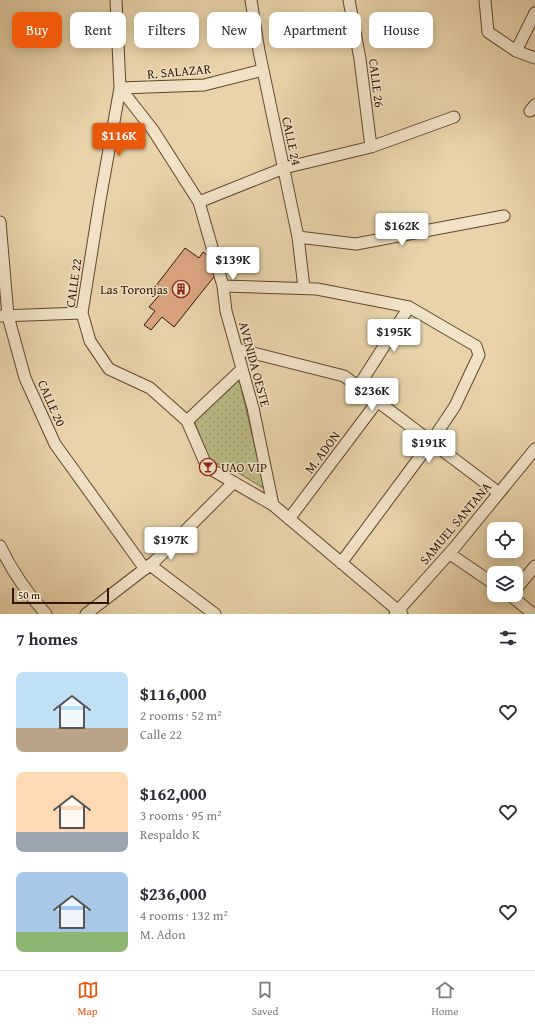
<!DOCTYPE html>
<html lang="en">
<head>
<meta charset="utf-8">
<style>
  body { margin:0; font-family:"Gentium Book Plus",serif; background:#f2f2f3; color:#2b2b33; height:100vh; display:flex; flex-direction:column; font-size:15px; white-space:nowrap }
  * { box-sizing:border-box; margin:0 }
  p { font-size:13px; color:#7c7c81 }
  .icon { flex:none; width:22px; height:22px; fill:none; stroke:currentColor; stroke-width:2; stroke-linecap:round; stroke-linejoin:round }
  .map { position:relative; height:614px; overflow:hidden }
  .panel { display:flex; flex-direction:column; background:#fff; flex:1 }
  .panel>* { flex:none }
  .top-card { position:absolute; left:12px; top:12px; width:511px; height:36px; display:flex; gap:8px }
  .controls { position:absolute; left:487px; top:522px; display:grid; gap:8px }
  .controls a { display:grid; place-items:center; width:36px; height:36px; border-radius:8px; background:#fff; box-shadow:0 2px 10px #0003; font-size:20px }
  .scale { position:absolute; left:12px; bottom:10px; width:97px; box-sizing:border-box; padding-left:4px; border:2px solid #301705; border-top:0; font-size:11px; line-height:14px; white-space:nowrap; color:#301705; -webkit-text-stroke:3px #f1e3c8; paint-order:stroke }
  .price { position:absolute; translate:-50% -34px; padding:0 9px; border-radius:4px; background:#fff; color:#222; font-size:13px; line-height:26px; filter:drop-shadow(0 1px 2px #0008) }
  .price::after { content:''; position:absolute; left:50%; top:24px; width:12px; height:9px; margin-left:-6px; background:inherit; clip-path:polygon(0 0,100% 0,50% 100%) }
  .price.current { background:#ea580c; color:#fff }
  ul { padding:0; list-style:none }
  li { display:flex; align-items:center; gap:12px; height:100px; padding:0 16px }
  li span { display:grid; place-items:center; flex:none; width:112px; height:80px; border-radius:8px; color:#555 }
  li>.icon { margin-inline-start:auto }
  span .icon { width:48px; height:48px; fill:#fffc; stroke-width:1 }
  li b { font-size:17px }
  h2 { display:flex; justify-content:space-between; align-items:center; height:48px; padding:0 16px; font-size:17px }
  .chip { padding:0 14px; border-radius:8px; background:#fff; box-shadow:0 2px 10px #0003; font-size:14px; line-height:36px }
  .chip.current { background:#ea580c; color:#fff }
  .menu { display:flex; justify-content:space-around; align-items:center; height:56px; border-top:1px solid #e1e1e2; background:#fff; font-size:11px; color:#7c7c81 }
  .menu a { display:grid; justify-items:center; gap:2px }
  .menu .current { color:#ea580c }
  .map>svg:first-child { display:block }
</style>
</head>
<body>
<div class="map">
<svg width="535" height="614" viewBox="0 0 535 614">
  <defs>
    <pattern id="park-dots" width="8" height="8" patternUnits="userSpaceOnUse"><rect width="8" height="8" fill="#bcbb85"/><path d="M2 2h.1M6 6h.1" fill="none" stroke="#a2a071" stroke-width="1.8" stroke-linecap="round"/></pattern>
  </defs>
  <rect width="100%" height="100%" fill="#e9d4aa"/>
  <filter id="stains"><feTurbulence type="fractalNoise" baseFrequency=".005" numOctaves="4"/><feColorMatrix values="0 0 0 0 .2 0 0 0 0 .09 0 0 0 0 .02 0 0 0 .5 -.17"/></filter>
  <radialGradient id="worn" r=".72"><stop offset=".6" stop-color="#630" stop-opacity="0"/><stop offset="1" stop-color="#630" stop-opacity=".3"/></radialGradient>
  <!-- park -->
  <path fill="url(#park-dots)" stroke="#766945" d="M239,379L265,489L225,465L210,463L194,420Z"/>
  <!-- building -->
  <path fill="#dba580" stroke="#301705" d="M185,248L199,258L203,252L212,259L207,265L217,273L174,327L162,317L151,330L144,325L155,311L149,307L162,292L155,287Z"/>
  <g fill="none" stroke-linecap="round" stroke-linejoin="round">
    <defs>
      <path id="minor" d="M116,0L120,88L100,200L82,313L90,341L109,369L150,388L187,421L207,467L273,505L402,614
        M251,0L259,51L298,237L304,288
        M349,0L360,59L371,147
        M485,0L488,32L516,51L535,58
        M516,51L535,13
        M120,88L153,130L199,202L223,286L226,311L253,408L273,505
        M120,88L204,85L263,70
        M530,111L535,105
        M199,202L284,168L371,147L454,117
        M0,222L8,316L25,378L55,444L145,569
        M298,237L356,244L504,216
        M223,286L317,289L409,307L476,346L479,355L455,406L431,442L341,563
        M0,316L82,313
        M237,349L344,376L499,493
        M358,387L409,307
        M187,421L242,369
        M289,519L377,402
        M0,546C12,571 27,593 46,614
        M450,554L494,584
        M150,565L215,614
        M516,589L535,566
        M510,595L533,614
        M86,614L155,561L234,482
        M395,614L455,547L535,449"/>
    </defs>
    <!-- minor casing -->
    <use href="#minor" stroke="#5e462e" stroke-width="13"/>
    <!-- minor -->
    <use href="#minor" stroke="#f1e3c8" stroke-width="11"/>
  </g>
  <!-- icons -->
  <defs>
    <symbol id="building-ring" viewBox="-11 -11 22 22"><circle r="9.5" fill="#f1e3c8" stroke="#8f2418" stroke-width="1.5"/><path d="M-4-6H4V6H1V3H-1V6H-4ZM-2.5-4.3h1.7v1.8h-1.7ZM.8-4.3h1.7v1.8H.8ZM-2.5-1h1.7V.8h-1.7ZM.8-1h1.7V.8H.8Z" fill="#8f2418"/></symbol>
    <symbol id="bar-ring" viewBox="-11 -11 22 22"><circle r="9.5" fill="#f1e3c8" stroke="#8f2418" stroke-width="1.5"/><path d="M-6-5H6L.8 .8V4.5H3.5V6h-7V4.5H-.8V.8Z" fill="#8f2418"/></symbol>
  </defs>
  <g fill-rule="evenodd">
    <use href="#building-ring" x="171" y="279" width="20" height="20"/>
    <use href="#bar-ring" x="198" y="457" width="20" height="20"/>
  </g>
  <g text-anchor="middle" stroke-width="3" stroke-linejoin="round" paint-order="stroke">
    <!-- street labels -->
    <g font-size="13" fill="#301705" stroke="#f1e3c8">
      <text transform="translate(179 71) rotate(-5)" y="5">R. SALAZAR</text>
      <text transform="translate(377 83) rotate(83)" y="5">CALLE 26</text>
      <text transform="translate(292 141) rotate(78)" y="5">CALLE 24</text>
      <text transform="translate(73 283) rotate(-82)" y="5">CALLE 22</text>
      <text transform="translate(255 364) rotate(75)" y="5">AVENIDA OESTE</text>
      <text transform="translate(52 403) rotate(66)" y="5">CALLE 20</text>
      <text transform="translate(322 452) rotate(-53)" y="5">M. ADON</text>
      <text transform="translate(455 523) rotate(-50)" y="5">SAMUEL SANTANA</text>
    </g>
    <!-- poi labels -->
    <g font-size="13" fill="#301705" stroke="#f1e3c8" text-anchor="end">
      <text x="168" y="294">Las Toronjas</text>
      <text x="221" y="472" text-anchor="start">UAO VIP</text>
    </g>
  </g>
  <rect width="100%" height="100%" filter="url(#stains)"/>
  <rect width="100%" height="100%" fill="url(#worn)"/>
</svg>
<div class="controls">
<a><svg class="icon" aria-label="locate" viewBox="0 0 24 24"><circle cx="12" cy="12" r="6"/><path d="M12 2v4M12 18v4M2 12h4M18 12h4"/></svg></a>
<a><svg class="icon" aria-label="layers" viewBox="0 0 24 24"><path d="M12 4l9 5-9 5-9-5zM3 14l9 5 9-5"/></svg></a>
</div>
<div class="scale">50 m</div>
<b class="price current" style="left:119px;top:157px">$116K</b>
<b class="price" style="left:402px;top:247px">$162K</b>
<b class="price" style="left:233px;top:281px">$139K</b>
<b class="price" style="left:394px;top:353px">$195K</b>
<b class="price" style="left:372px;top:412px">$236K</b>
<b class="price" style="left:429px;top:464px">$191K</b>
<b class="price" style="left:171px;top:561px">$197K</b>
<div class="top-card">
<a class="chip current">Buy</a>
<a class="chip">Rent</a>
<a class="chip">Filters</a>
<a class="chip">New</a>
<a class="chip">Apartment</a>
<a class="chip">House</a>
</div>
</div>
<section class="panel">
<h2>7 homes<svg class="icon" aria-label="filters" viewBox="0 0 24 24"><path d="M4 7h16M4 17h16"/><circle cx="9" cy="7" r="2"/><circle cx="15" cy="17" r="2"/></svg></h2>
<ul>
<li><span style="background:linear-gradient(#bfe0f5 70%,#b9a48a 0)"><svg class="icon" aria-label="home" viewBox="0 0 24 24"><path d="M3 11l9-7 9 7M6 9v11h12V9"/></svg></span><div><b>$116,000</b><p>2 rooms · 52 m²</p><p>Calle 22</p></div><svg class="icon" aria-label="heart" viewBox="0 0 24 24"><path d="M12 20l-8-8c-3-5 5-10 8-4 3-6 11-1 8 4z"/></svg></li>
<li><span style="background:linear-gradient(#ffd9b3 75%,#9aa5b1 0)"><svg class="icon" aria-label="home" viewBox="0 0 24 24"><path d="M3 11l9-7 9 7M6 9v11h12V9"/></svg></span><div><b>$162,000</b><p>3 rooms · 95 m²</p><p>Respaldo K</p></div><svg class="icon" aria-label="heart" viewBox="0 0 24 24"><path d="M12 20l-8-8c-3-5 5-10 8-4 3-6 11-1 8 4z"/></svg></li>
<li><span style="background:linear-gradient(#a9c7e8 75%,#8fb573 0)"><svg class="icon" aria-label="home" viewBox="0 0 24 24"><path d="M3 11l9-7 9 7M6 9v11h12V9"/></svg></span><div><b>$236,000</b><p>4 rooms · 132 m²</p><p>M. Adon</p></div><svg class="icon" aria-label="heart" viewBox="0 0 24 24"><path d="M12 20l-8-8c-3-5 5-10 8-4 3-6 11-1 8 4z"/></svg></li>
</ul>
</section>
<nav class="menu">
<a class="current"><svg class="icon" aria-label="map" viewBox="0 0 24 24"><path d="M3 6l6-2 6 2 6-2v14l-6 2-6-2-6 2zM9 4v14M15 6v14"/></svg>Map</a>
<a><svg class="icon" aria-label="saved" viewBox="0 0 24 24"><path d="M7 4h10v16l-5-4-5 4z"/></svg>Saved</a>
<a><svg class="icon" aria-label="home" viewBox="0 0 24 24"><path d="M3 11l9-7 9 7M6 9v11h12V9"/></svg>Home</a>
</nav>
</body>
</html>
